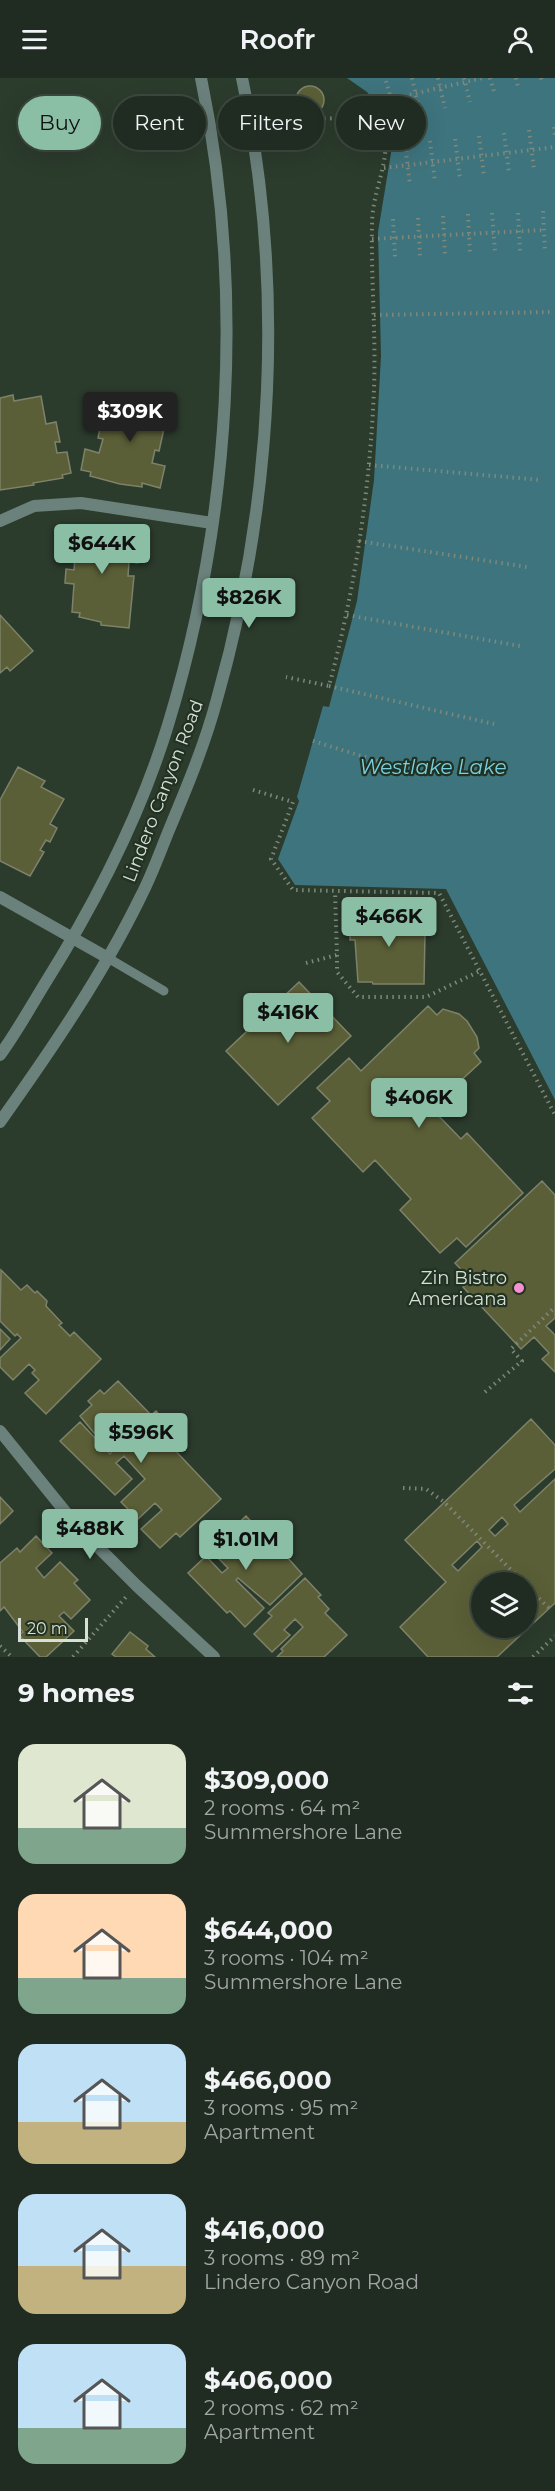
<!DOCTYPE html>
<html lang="en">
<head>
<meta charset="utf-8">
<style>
  body { margin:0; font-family:Montserrat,sans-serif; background:#2d382e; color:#f1f3f6; height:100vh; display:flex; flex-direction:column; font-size:22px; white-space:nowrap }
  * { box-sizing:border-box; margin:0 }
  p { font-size:20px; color:#a2a7a5 }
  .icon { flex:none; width:33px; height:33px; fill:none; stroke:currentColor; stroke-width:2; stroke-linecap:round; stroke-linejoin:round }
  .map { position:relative; height:1579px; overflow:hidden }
  .sheet { display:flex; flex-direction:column; background:#202c21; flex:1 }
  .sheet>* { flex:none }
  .guide { position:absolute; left:18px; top:18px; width:519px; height:54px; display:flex; gap:12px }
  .fabs { position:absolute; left:471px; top:1494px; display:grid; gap:12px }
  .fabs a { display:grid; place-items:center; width:66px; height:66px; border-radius:50%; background:#202c21; box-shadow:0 6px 24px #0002,0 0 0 2px #3d483f; font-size:30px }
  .scale { position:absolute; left:18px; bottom:15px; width:70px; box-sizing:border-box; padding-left:6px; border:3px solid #d6e0d6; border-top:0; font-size:16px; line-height:21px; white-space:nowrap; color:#d6e0d6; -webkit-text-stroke:4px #213122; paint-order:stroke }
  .price { position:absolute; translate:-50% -51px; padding:0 14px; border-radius:6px; background:#8abfa5; color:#111; font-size:20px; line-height:39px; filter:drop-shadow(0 2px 3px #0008) }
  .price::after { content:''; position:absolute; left:50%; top:36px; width:18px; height:14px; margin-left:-9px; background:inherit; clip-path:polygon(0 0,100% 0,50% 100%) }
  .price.selected { background:#222; color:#fff }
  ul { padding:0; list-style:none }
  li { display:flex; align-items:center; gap:18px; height:150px; padding:0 18px }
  li span { display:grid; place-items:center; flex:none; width:168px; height:120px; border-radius:18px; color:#555 }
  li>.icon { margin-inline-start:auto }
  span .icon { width:72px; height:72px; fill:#fffc; stroke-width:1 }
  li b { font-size:26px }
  h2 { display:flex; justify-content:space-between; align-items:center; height:72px; padding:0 18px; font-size:26px }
  .chip { padding:0 21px; border-radius:27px; background:#202c21; box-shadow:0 6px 24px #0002,0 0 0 2px #3d483f; font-size:21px; line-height:54px }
  .chip.selected { background:#8abfa5; color:#111 }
  header { display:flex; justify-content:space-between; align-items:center; height:78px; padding:0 18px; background:#202c21; font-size:27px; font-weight:600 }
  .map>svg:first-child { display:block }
</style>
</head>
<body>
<header><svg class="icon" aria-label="menu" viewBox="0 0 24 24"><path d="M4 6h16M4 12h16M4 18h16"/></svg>Roofr<svg class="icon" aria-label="person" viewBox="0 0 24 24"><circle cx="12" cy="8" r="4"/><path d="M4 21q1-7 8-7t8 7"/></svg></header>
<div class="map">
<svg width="555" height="1579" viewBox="0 0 555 1579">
  <rect width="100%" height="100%" fill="#2b3b2c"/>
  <!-- water -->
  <path fill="#3e747e" d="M347,0H555V1022L446,811L295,807L278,781L299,723L297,719L323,628L329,629L357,523L374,402L381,278L378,154L391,75L392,59L388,45L378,27L367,14Z"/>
  <!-- building -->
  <path fill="#5b5f37" stroke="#7e826a" stroke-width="1.5" fill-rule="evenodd" d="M296 22a14 14 0 1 1 28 0a14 14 0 1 1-28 0Z
    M13,317L14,323L41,318L46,346L56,344L60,364H55L57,375L67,374L71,395L62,397L63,400L33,405L34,407L0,412V320Z
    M141,317L170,324L159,373L155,372L152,385L165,388L160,410L142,405V409L120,406L90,398L91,394L81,392L85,371L99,375L103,361L98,360L101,345L107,346L113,318L139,324Z
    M79,450L123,454L125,461L140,463L138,485L129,484L128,498H134L129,550L101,547V544L79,539L80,535L72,534L74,506L65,505L66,491L74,492L75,478L62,477L64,455L73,456V452H78Z
    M0,537L33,573L10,593L7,589L0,595Z
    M18,689L45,703L41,709L64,721L50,746L57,750L50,764L46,762L40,772L44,774L30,798L0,783V722Z
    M350,836H408V840H423V856H425L424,906H373L372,904H358L355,862H350Z
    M299,904L351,958L278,1027L226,973Z
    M428,928L437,937L443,931L459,936L467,943L477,959L479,970L474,975L481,984L431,1030L461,1061L467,1055L523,1115L466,1169L457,1160L440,1175L400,1132L411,1121L375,1082L363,1094L312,1040L330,1023L317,1010L349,980L361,993Z
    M542,1103L555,1117V1240L546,1248L555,1257V1294L542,1281L549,1275L534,1259L521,1271L463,1209L471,1202L455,1185Z
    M1,1192L21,1212L27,1207L35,1215L37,1213L47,1223L46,1228L62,1245L59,1247L70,1258L74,1254L101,1281L46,1336L25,1315L39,1302L32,1295L35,1292L29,1286L13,1302L0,1289V1280L21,1260L17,1256L15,1258L0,1243Z
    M0,1251L10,1261L0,1272Z
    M118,1303L151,1337L156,1333L161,1339L154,1350L158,1355L161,1352L171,1363L169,1366L221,1421L180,1459L176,1455L160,1470L141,1451L162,1432L155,1425L138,1441L121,1424L145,1401L124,1378L116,1385L132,1401L115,1417L60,1363L80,1344L110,1376L114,1371L100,1356L94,1355L80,1338L92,1327L88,1323L100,1312L104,1316Z
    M531,1341L555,1367V1391L514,1427L520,1434L555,1401V1525L497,1579H428L400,1549L446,1504L405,1462ZM502,1439L508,1446L495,1458L489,1452ZM477,1463L482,1469L458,1493L452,1487ZM482,1504H526V1550H482Z
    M0,1419L13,1433L0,1446Z
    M246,1438L265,1458L267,1456L302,1496L270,1527L238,1500L236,1502L264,1530L245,1549L230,1533L227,1535L188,1495L206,1478L222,1495L228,1490L210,1472L221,1462L218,1458L224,1452L227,1456Z
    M36,1458L52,1475L36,1490L44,1500L60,1484L78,1502L74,1505L90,1522L71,1541L64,1534L59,1538L74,1553L46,1579H40L19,1557L23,1554L4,1529L0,1533V1485L17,1470L20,1474Z
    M305,1500L321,1517L318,1519L329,1531L325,1535L347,1557L324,1579H277L283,1573L281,1571L303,1549L295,1541L284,1552L290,1557L272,1574L254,1556L272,1538L268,1535Z
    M130,1554L148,1568L146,1571L155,1579H116L112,1576Z"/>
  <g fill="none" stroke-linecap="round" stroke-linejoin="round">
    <!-- path -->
    <path stroke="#7c897c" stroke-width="4" stroke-dasharray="1.5 4.5" stroke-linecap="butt" d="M412,0L420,36
      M438,0L445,30
      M464,0L470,24
      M490,0L495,17
      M516,0L518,9
      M541,0L543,5
      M386,3L397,42
      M369,26L483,0
      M277,39L300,36L318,41L338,40L361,19C409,61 372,98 372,147C371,201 376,256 374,311C370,411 355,511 329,608L286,599
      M554,49L555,58
      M529,52L534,91
      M504,55L509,94
      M479,58L484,98
      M455,61L460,101
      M430,63L435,104
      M405,66L410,107
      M384,90L555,69
      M543,133L545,172
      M492,135L495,174
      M518,135L520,173
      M468,136L470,176
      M443,138L445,177
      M418,140L420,178
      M393,141L395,179
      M372,161L544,152
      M374,237L550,234
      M369,387L541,402
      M359,463L527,489
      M347,537L520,568
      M329,608L494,646
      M313,663L407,692
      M253,712L293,724L271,781L293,812L439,815L555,1037
      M337,877V894L358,919H426L480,893
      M306,885L337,877L335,813
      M485,1314L522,1283L511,1271L555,1229
      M403,1410L426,1411L444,1424L523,1504
      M526,1508L551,1532
      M0,1568L12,1579
      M73,1579L126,1519
      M533,1579L555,1558"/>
    <!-- service -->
    <path stroke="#6b817c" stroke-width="9" d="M108,880L164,913"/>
    <!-- minor -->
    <path stroke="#6b817c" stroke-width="12" d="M0,443L34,428L81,425L212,445
      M0,819L108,880
      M0,1353L76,1447L137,1508L214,1579"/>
    <!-- tertiary -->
    <path stroke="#6b817c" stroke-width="12" d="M0,977C16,955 30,930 44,907C93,829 141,736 168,647C231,440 245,212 201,0
      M0,1044C51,972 102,898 141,818C152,797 160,774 169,752C187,709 205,666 217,621C274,421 285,204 242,0"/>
  </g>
  <!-- markers -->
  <circle fill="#f790cf" stroke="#213122" stroke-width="2" cx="519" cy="1210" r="6"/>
  <g text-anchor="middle" stroke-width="4.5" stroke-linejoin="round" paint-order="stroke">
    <!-- street labels -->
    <g font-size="18" fill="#d6e0d6" stroke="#213122">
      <text transform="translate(163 713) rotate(-69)" y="6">Lindero Canyon Road</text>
    </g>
    <!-- poi labels -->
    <g font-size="18" fill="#d6e0d6" stroke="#213122" text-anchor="end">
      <text x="507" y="1206">Zin Bistro<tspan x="507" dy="21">Americana</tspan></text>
    </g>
    <!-- water labels -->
    <g font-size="20" font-style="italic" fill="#77d1e2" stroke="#213122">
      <text x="433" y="696">Westlake Lake</text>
    </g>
  </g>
</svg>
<div class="fabs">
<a><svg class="icon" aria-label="layers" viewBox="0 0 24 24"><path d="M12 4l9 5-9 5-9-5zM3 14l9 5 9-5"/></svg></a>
</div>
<div class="scale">20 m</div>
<b class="price selected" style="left:130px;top:365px">$309K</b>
<b class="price" style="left:102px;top:497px">$644K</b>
<b class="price" style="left:249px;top:551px">$826K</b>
<b class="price" style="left:389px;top:870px">$466K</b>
<b class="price" style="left:288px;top:966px">$416K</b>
<b class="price" style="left:419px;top:1051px">$406K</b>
<b class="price" style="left:141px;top:1386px">$596K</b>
<b class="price" style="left:90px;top:1482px">$488K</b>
<b class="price" style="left:246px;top:1493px">$1.01M</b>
<div class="guide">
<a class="chip selected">Buy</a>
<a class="chip">Rent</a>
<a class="chip">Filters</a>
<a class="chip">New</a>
</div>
</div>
<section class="sheet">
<h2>9 homes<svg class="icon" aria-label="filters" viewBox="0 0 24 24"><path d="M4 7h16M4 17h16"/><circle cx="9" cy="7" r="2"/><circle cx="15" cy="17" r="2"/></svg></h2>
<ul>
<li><span style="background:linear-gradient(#dfe7d0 70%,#7fa58c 0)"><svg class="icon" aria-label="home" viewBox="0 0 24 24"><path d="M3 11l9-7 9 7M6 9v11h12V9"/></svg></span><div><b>$309,000</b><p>2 rooms · 64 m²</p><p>Summershore Lane</p></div></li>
<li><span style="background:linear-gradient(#ffd9b3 70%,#7fa58c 0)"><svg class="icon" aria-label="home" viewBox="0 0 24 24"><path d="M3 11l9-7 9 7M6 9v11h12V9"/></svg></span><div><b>$644,000</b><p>3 rooms · 104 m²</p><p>Summershore Lane</p></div></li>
<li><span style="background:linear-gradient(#bfe0f5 65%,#c2b280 0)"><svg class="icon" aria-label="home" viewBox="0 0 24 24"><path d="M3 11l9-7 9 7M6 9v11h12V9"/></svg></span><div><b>$466,000</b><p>3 rooms · 95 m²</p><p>Apartment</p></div></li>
<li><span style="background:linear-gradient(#bfe0f5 60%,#c2b280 0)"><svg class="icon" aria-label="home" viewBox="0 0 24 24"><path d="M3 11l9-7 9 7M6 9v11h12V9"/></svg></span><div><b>$416,000</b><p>3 rooms · 89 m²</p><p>Lindero Canyon Road</p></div></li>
<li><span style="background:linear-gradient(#bfe0f5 70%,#7fa58c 0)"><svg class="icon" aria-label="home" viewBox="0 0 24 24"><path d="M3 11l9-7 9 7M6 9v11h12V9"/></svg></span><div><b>$406,000</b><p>2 rooms · 62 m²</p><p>Apartment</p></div></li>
</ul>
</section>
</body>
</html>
